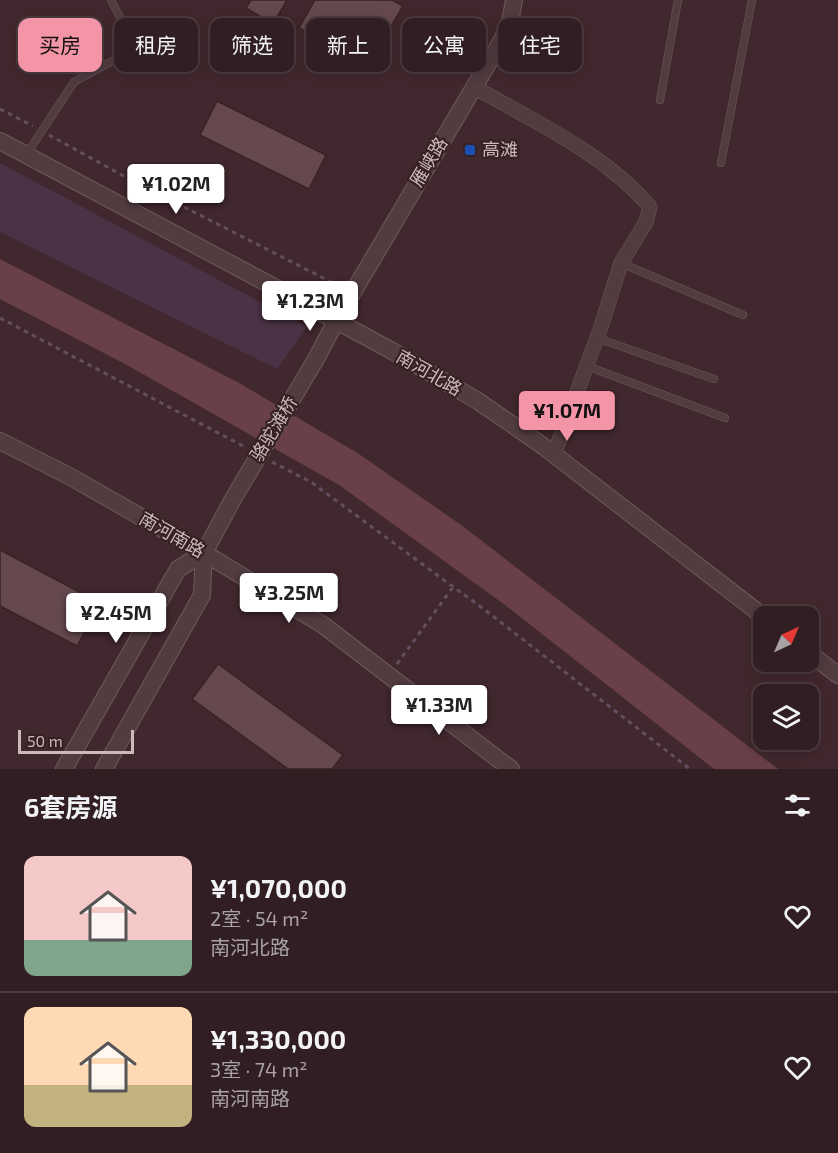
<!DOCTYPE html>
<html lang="zh">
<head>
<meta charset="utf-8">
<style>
  body { margin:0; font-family:"Exo 2","Noto Sans SC",sans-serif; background:#39272a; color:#f1f3f6; height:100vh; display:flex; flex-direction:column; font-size:22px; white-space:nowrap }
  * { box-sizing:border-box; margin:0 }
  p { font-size:20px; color:#a8a2a5 }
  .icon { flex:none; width:33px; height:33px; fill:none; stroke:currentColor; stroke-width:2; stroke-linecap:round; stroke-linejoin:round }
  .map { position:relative; height:769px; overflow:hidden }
  .panel { display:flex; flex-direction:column; background:#311e22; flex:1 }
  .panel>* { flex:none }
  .top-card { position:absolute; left:18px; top:18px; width:802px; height:54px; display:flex; gap:12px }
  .needle { width:39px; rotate:44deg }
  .buttons { position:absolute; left:753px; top:606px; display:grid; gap:12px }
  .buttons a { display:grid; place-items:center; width:66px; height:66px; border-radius:12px; background:#311e22; box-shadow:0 3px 15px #0003,0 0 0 2px #4c3c40; font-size:30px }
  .scale { position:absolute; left:18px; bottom:15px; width:116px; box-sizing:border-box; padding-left:6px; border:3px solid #cbb9bc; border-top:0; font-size:16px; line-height:21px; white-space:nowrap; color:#cbb9bc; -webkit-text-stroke:4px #362125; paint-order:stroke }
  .price { position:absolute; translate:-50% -51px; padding:0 14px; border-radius:6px; background:#fff; color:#222; font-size:20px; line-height:39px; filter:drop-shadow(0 2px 3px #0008) }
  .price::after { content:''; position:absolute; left:50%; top:36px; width:18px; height:14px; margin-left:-9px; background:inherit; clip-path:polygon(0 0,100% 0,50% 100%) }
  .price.selected { background:#f495a7; color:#111 }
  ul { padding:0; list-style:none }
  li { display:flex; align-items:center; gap:18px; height:150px; padding:0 24px }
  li+li { border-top:2px solid #4c3c40 }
  li span { display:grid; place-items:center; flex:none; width:168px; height:120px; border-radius:12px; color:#555 }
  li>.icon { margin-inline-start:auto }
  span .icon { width:72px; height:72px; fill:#fffc; stroke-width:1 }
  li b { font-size:26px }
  h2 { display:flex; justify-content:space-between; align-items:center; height:72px; padding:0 24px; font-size:26px }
  .chip { padding:0 21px; border-radius:12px; background:#311e22; box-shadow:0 3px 15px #0003,0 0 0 2px #4c3c40; font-size:21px; line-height:54px }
  .chip.selected { background:#f495a7; color:#111 }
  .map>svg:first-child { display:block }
</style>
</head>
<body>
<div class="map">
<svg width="838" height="769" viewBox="0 0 838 769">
  <rect width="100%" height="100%" fill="#41282e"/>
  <!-- green -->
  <path fill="#4a3346" d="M0,163L307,327L277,369L0,232Z"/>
  <!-- water -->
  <path fill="#693f48" d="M0,259L241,384L359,454L464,527L778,769H714L505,605L339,485L125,364L0,299Z"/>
  <!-- building -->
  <path fill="#65494f" stroke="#382327" stroke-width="1.5" d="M251,0H287L273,24L246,8Z
    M315,0H392L403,6L367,68L299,28Z
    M217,101L326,155L309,189L200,135Z
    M0,550L100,603L77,646L0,606Z
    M218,664L343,755L332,769H288L192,699Z"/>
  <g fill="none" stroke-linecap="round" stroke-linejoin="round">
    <defs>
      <path id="service" d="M660,100L678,0
        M26,155L74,82L136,48L111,0
        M721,163L752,0
        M621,263L743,315
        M597,338L714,379
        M587,366L725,418"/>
      <path id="minor" d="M474,87C535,122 604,153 650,207L646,222L621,263L601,327L554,454"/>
      <path id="tertiary" d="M0,141L263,281L394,352L478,401L543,446L764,617
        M316,359L336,321L509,28L514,0
        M0,441L71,477L204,553L323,625L511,769
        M808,652L838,675
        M64,769L178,569L204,553
        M104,769L202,595L204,553L233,499"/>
    </defs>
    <!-- service casing -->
    <use href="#service" stroke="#6e5a5e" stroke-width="8"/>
    <!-- minor casing -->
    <use href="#minor" stroke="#6e5a5e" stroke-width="15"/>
    <!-- tertiary casing -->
    <use href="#tertiary" stroke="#6e5a5e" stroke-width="18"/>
    <!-- path -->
    <path stroke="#654f5e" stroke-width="3" stroke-dasharray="4.5 4.5" stroke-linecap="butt" d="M0,109L33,126
      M49,135L131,180L339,286
      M0,318L245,447
      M272,462L311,482L437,575L481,607L690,769
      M397,664L453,587"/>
    <!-- service -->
    <use href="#service" stroke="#513c40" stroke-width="7"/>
    <!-- minor -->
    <use href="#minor" stroke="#513c40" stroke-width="14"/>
    <!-- tertiary -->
    <use href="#tertiary" stroke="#513c40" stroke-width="16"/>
    <defs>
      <path id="tertiary-bridge" d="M233,499L316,359"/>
    </defs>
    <!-- tertiary-bridge casing -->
    <use href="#tertiary-bridge" stroke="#6e5a5e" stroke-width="18" stroke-linecap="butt"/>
    <!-- tertiary-bridge -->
    <use href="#tertiary-bridge" stroke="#513c40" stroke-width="16"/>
  </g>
  <!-- markers -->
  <rect fill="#1a4fb4" stroke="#362125" stroke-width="2" x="464" y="144" width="12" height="12" rx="3"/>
  <g text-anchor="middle" stroke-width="4.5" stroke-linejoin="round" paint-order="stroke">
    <!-- poi labels -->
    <g font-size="18" fill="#cbb9bc" stroke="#362125" text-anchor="start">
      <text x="482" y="156">高滩</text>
    </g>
    <!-- street labels -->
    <g font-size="18" fill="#cbb9bc" stroke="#362125">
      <text transform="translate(429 162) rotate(-59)" y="6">雁峡路</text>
      <text transform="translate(429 373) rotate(30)" y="6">南河北路</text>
      <text transform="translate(274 429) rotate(-59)" y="6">骆驼滩桥</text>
      <text transform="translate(172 535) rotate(30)" y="6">南河南路</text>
    </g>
  </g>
</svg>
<div class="buttons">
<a><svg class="needle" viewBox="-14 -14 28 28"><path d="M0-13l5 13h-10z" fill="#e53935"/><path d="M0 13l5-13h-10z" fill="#a8a2a5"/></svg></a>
<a><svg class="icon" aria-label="layers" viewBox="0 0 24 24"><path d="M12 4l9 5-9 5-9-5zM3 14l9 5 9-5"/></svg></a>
</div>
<div class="scale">50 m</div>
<b class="price" style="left:176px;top:215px">¥1.02M</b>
<b class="price" style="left:310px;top:332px">¥1.23M</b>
<b class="price selected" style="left:567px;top:442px">¥1.07M</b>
<b class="price" style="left:289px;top:624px">¥3.25M</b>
<b class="price" style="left:116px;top:644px">¥2.45M</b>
<b class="price" style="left:439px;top:736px">¥1.33M</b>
<div class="top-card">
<a class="chip selected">买房</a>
<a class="chip">租房</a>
<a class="chip">筛选</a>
<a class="chip">新上</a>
<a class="chip">公寓</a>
<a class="chip">住宅</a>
</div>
</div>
<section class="panel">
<h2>6套房源<svg class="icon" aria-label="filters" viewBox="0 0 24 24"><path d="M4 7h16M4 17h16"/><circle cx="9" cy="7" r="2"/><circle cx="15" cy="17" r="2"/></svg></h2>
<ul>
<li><span style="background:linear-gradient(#f6c9c9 70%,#7fa58c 0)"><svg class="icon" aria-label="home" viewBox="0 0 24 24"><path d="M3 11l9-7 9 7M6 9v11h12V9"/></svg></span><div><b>¥1,070,000</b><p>2室 · 54 m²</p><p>南河北路</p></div><svg class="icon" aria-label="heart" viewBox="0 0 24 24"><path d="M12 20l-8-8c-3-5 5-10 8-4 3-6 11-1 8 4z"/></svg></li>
<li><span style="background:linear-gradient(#ffd9b3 65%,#c2b280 0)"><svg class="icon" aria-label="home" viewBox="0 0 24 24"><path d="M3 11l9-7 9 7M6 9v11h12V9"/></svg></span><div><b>¥1,330,000</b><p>3室 · 74 m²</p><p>南河南路</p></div><svg class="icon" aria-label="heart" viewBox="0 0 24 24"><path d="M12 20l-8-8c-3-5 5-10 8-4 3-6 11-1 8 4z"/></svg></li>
</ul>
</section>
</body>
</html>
